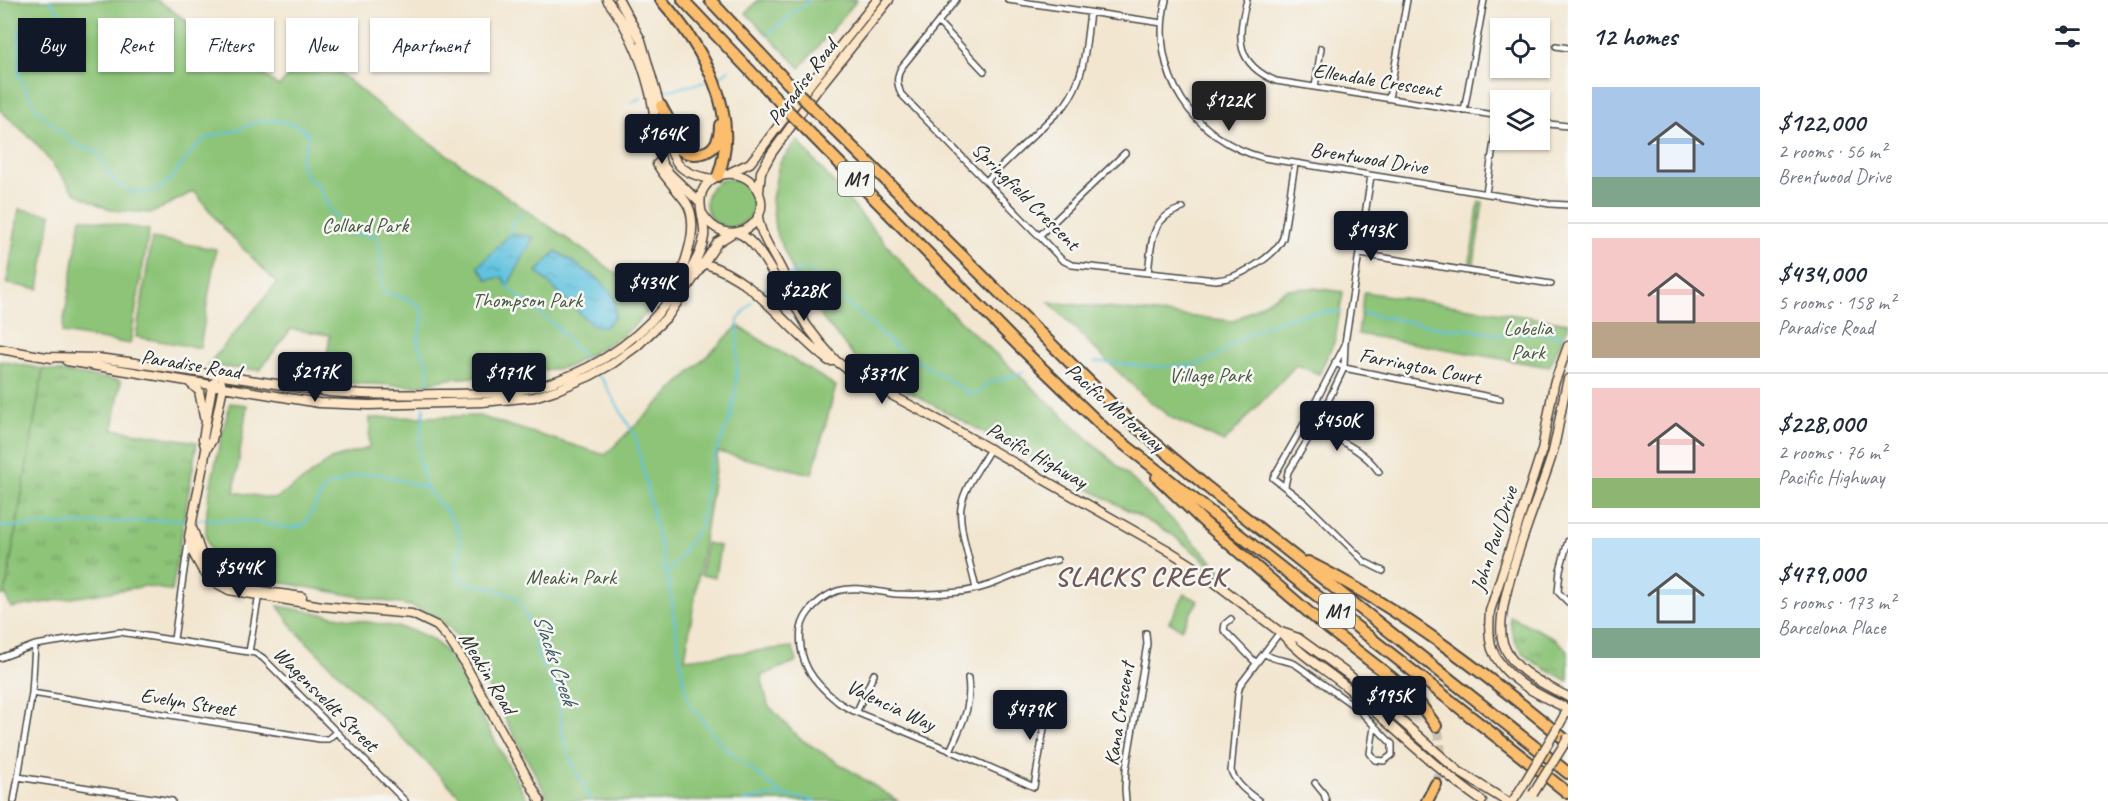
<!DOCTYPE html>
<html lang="en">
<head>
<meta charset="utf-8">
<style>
  body { margin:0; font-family:Caveat,sans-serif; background:#f6f6f7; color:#1f2937; height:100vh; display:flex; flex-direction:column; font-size:22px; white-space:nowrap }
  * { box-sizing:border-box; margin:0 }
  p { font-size:20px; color:#747a83 }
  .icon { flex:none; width:33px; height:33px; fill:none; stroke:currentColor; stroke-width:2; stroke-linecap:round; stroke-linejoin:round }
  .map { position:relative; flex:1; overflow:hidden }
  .sheet { display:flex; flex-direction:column; background:#fff; width:540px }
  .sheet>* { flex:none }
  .top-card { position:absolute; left:18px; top:18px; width:570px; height:54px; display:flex; gap:12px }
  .controls { position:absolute; left:1490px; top:18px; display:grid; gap:12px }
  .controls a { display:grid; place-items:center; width:60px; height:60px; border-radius:0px; background:#fff; box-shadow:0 2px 4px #0004; font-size:30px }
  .price { position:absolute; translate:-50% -51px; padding:0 14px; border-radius:6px; background:#111827; color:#fff; font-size:20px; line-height:39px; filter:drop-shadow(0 2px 3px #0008) }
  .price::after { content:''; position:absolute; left:50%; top:36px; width:18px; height:14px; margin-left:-9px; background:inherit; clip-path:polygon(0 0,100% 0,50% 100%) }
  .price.selected { background:#222; color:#fff }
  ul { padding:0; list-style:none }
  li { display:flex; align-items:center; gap:18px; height:150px; padding:0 24px }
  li+li { border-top:2px solid #e0e1e3 }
  li span { display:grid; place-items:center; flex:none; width:168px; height:120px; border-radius:0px; color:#555 }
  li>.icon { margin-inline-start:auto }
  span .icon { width:72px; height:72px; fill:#fffc; stroke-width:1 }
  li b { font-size:26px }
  h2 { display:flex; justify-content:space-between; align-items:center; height:72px; padding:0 24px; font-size:26px }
  .chip { padding:0 21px; border-radius:0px; background:#fff; box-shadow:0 2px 4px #0004; font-size:21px; line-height:54px }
  .chip.selected { background:#111827; color:#fff }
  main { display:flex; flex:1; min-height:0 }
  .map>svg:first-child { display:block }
</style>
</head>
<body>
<main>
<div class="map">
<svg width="1568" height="801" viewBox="0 0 1568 801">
  <defs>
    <pattern id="grass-tufts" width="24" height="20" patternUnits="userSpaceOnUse" patternTransform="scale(1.5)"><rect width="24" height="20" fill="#8dc478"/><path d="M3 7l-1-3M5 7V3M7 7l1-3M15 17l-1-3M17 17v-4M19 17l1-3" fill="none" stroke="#739f63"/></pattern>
    <pattern id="water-ripples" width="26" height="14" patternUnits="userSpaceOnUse" patternTransform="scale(1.5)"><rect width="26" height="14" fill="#61c2df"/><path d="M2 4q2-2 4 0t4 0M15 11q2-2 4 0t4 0" fill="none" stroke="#509eb5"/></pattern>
  </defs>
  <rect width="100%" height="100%" fill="#f6f6f2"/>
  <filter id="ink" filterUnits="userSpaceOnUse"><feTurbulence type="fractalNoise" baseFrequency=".0167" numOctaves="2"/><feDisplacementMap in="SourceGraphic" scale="12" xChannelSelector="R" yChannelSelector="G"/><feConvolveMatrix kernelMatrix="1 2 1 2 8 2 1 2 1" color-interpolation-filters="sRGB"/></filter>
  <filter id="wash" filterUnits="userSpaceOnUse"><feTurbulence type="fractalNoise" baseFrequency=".008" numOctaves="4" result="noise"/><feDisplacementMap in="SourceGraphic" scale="24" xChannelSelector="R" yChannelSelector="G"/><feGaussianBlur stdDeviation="1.35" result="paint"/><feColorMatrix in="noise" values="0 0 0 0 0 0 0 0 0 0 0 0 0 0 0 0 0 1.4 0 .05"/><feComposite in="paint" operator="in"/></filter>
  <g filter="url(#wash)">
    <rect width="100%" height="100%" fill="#f2e6d0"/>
    <!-- grass -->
    <path fill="url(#grass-tufts)" stroke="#5c7852" stroke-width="1.5" d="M1479,202H1483L1474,263L1470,262Z
      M43,369L121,381L113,429L197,442L172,591L146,586L11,608L5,594Z
      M1510,616L1552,637L1568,650V681C1537,664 1510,655 1510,616Z"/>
    <!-- green -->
    <path fill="#8dc478" stroke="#5c7852" stroke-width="1.5" d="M0,0H157L279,86L313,51L392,116L623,278L649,311L624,335L568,367L518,374L447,379L417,386L323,382L330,335L291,329L260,370L207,366L277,283L225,230L194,191L152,213L110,210L75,193L34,141L0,110Z
      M758,0H857L800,68L746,13Z
      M797,140L920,284L1135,482L1235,584L1170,533L863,367L823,319L795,276L775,229L772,199L779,164Z
      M706 203a24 24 0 1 1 48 0a24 24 0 1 1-48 0Z
      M19,209L51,214L39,289L7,284Z
      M81,218L149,230L130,344L62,333Z
      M152,238L216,249L200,348L136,337Z
      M1314,288L1343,292L1335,340L1319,374L1296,365L1224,442L1172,418L1148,400L1108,362L1049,302L1234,321L1287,289Z
      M1364,292L1568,323V327L1549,367L1358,334Z
      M738,326L836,386L812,474L718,452L685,659L792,647L797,661L761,676L768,705L799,738L898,801H550L466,647C448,624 440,615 411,606L235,574C225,566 212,557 208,544C199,516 223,434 230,403L247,405L234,492L275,499L305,479L331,459L369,448L370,418L479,416L605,455Z
      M0,361L43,369L5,594L0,596Z
      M706,543L720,546L715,577L701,575Z
      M1185,594L1198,601L1181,629L1169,622Z
      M278,606L407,629C424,634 435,640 447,653L528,801H465L294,629Z"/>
    <!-- water -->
    <path fill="url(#water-ripples)" stroke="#467685" stroke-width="1.5" d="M510,234L534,237L507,287L503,277L488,280L478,267Z
      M556,251L600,280L615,298V317L605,327L592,325L537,272Z"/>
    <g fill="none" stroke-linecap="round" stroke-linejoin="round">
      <!-- stream -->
      <path stroke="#61c2df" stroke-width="2" d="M50,0L61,15L62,20L52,23L34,18L20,27C18,35 20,40 20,49C20,56 18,64 19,72C21,83 29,95 34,105C36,111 71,141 77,145C82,148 89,147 94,150C103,155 102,161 106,169C111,177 124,191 133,192C176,199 177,156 206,139C216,134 226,133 237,130C245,127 254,122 263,121C277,119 301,123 309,135L300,163L307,178L318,184L330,211L337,216L341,232L375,236C385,252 378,273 383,291C397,299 426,297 423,321C422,328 416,338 418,344C419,349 423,355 426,360C430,371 428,381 426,393
        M769,33L810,0
        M718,78L729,70
        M665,91L706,82
        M631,103L641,98
        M510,234L512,225L520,213
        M789,275L804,269L811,271L895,346L970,394L979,393L986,384L1024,372
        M507,285V287L557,327L588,363
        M762,291L772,284
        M1362,313L1448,329H1465L1501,335L1523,333L1564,335
        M1094,362C1124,363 1178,372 1205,362C1217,358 1229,346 1240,339C1271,321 1305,310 1342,312
        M598,375L604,382L636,438L671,595L683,679L689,703L723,746L783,795
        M424,407L419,452L420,461L427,489L448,513L459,532L461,550L457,558L456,567L459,578L467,584L493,588L514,596L524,610L532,630L538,657L550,675L561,712V731L569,756L592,801
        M195,519L248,521L292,528L304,525L313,510L324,488L351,477L376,473L426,488
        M0,527L189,519
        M667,575L701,525L709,468L731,417L736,385L738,320L752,302
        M744,801C773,794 787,794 815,801"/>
    </g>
  </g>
  <g filter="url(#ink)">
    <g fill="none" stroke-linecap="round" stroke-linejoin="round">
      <!-- highway-tunnel -->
      <path stroke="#cac1af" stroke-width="10" stroke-dasharray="10 5" stroke-linecap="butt" d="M1436,784C1441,761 1443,748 1436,726"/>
      <defs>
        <path id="street" d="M956,0L901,68C896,78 897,83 901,94L1039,236L1062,260L1072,265L1216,280C1237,279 1274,258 1283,238L1295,164
          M1008,0L1162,23
          M1166,0C1148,73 1194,140 1264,158L1550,204L1568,205
          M1247,0C1236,38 1236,64 1276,81L1500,116
          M938,22L984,71
          M1556,46L1568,48
          M1315,87L1321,48
          M1389,98L1407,0
          M1464,111L1484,0
          M1539,123L1568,126
          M986,181L1065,105C1086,76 1085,47 1090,13
          M1486,193L1498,116
          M1039,236L1125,153
          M1360,254L1551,284
          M1148,273C1152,243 1149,218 1183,208
          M1345,345L1305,422L1273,478L1306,504L1365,562L1383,571
          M1335,362L1344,368L1500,399
          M1305,422C1332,438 1361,446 1379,472
          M1285,486L1288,472L1315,428L1344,368L1345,343L1371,176
          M1568,541L1560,570L1558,592L1568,602
          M976,589C972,568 958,527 961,507C964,487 980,467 990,449
          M1231,619L1225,624L1224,630L1256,663
          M174,639L188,543
          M249,652L259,594
          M1264,653C1274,661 1284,659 1295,664L1357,708L1392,744V755L1384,761L1375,760L1370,753L1374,727
          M0,658L35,645L120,632L255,653L263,658L405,801
          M32,693L320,739H328L336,732
          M1049,699L1034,787C989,766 942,747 896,728C878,720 854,714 838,702C813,682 797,662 801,629C804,612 821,597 837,591C855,585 876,592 895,594C916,595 938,594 959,592C994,589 1023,568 1057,560
          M857,711L874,674
          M950,751C962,723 972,709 968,678
          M18,777L172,801
          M1315,783L1324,794L1326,801
          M14,801L32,693L35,645
          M1126,801L1125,789L1126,769L1147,644L1146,633
          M1259,801C1247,792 1237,785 1231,771L1238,693L1240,685L1280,632"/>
        <path id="secondary" d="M607,0C627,26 641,57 649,89C656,114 656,139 662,164L669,173L700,203
          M619,0L641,40L661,110
          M665,126C672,160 675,173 712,179
          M657,164C665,178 676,188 686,202C700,223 687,257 679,279
          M731,172L750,163L758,153L811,83L877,0
          M759,192L761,172L771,154L817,90L889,0
          M758,216C761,245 787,267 790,296
          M738,233C757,240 773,275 784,292L790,297L807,326L821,344L836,361L863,380L944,423L1166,549L1193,566L1280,632C1300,655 1325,669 1348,688C1392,726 1434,767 1482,801
          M703,263C757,279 786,329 829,361H833
          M1568,346L1554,384L1542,450L1490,611C1489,623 1488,637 1492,649C1504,680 1540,695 1568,709
          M0,349L52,358
          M47,357L98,358L129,362L330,392C366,395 402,395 439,394C464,394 490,394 516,391C567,383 615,358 651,321C669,302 700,264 704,237C706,221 695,203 704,188C718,167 749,170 759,193C772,225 726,253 702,213
          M67,361L319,403L369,405L482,402L534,397L559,389L590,376L612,364L637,346L668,316L718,242L731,234
          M1568,379C1561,404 1559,430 1552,455C1540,496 1491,607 1503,643C1512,671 1544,684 1568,697
          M190,383L199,391L204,417
          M221,383L223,387L212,440L206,450L189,537L192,551L203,571L214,582L229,590L322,606L412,614L437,626L448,638L462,659L540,801
          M206,450L203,439L212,386L215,382
          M192,528C197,539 199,552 206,563C224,591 273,592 302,597
          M1281,632L1298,638L1349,675L1458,771L1506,801
          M1559,725L1568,709
          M1513,801L1522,787"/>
        <path id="highway" d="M661,0C702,46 742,113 718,176
          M683,0L774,96
          M710,0L787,82
          M661,106C663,110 666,115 668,119C673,135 671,153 694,154C699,154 704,153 708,151C717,146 720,135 720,125
          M816,111L1128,420L1207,487L1568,773
          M802,125L1020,347L1106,430L1568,793
          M1157,477L1204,522L1321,623L1391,677L1417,700L1436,726
          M1308,562C1402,609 1487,675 1568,742
          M1427,801L1436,784"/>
      </defs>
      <!-- street casing -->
      <use href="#street" stroke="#494744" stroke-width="8"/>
      <!-- secondary casing -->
      <use href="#secondary" stroke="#494744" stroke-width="11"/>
      <!-- highway casing -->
      <use href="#highway" stroke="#494744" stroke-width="14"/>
      <!-- street -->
      <use href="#street" stroke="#fff" stroke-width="5"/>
      <!-- secondary -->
      <use href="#secondary" stroke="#fde5c5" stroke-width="8"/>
      <!-- highway -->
      <use href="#highway" stroke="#fbbd6e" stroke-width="10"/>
      <defs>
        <path id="secondary-bridge" d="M1522,787L1559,725
          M1533,794L1568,738"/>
        <path id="highway-bridge" d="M787,82L816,111
          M774,96L802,125"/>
      </defs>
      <!-- secondary-bridge casing -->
      <use href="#secondary-bridge" stroke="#494744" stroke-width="11" stroke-linecap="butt"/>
      <!-- highway-bridge casing -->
      <use href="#highway-bridge" stroke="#494744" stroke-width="14" stroke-linecap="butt"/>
      <!-- secondary-bridge -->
      <use href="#secondary-bridge" stroke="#fde5c5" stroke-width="8"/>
      <!-- highway-bridge -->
      <use href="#highway-bridge" stroke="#fbbd6e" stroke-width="10"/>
    </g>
  </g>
  <g text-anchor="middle" stroke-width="5" stroke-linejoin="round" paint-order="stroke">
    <!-- shield labels -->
    <g fill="#f6f6f2" stroke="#686867" stroke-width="1.5">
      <rect x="838" y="162" width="36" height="34" rx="4.5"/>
      <rect x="1319" y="594" width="36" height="34" rx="4.5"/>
    </g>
    <g font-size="20" font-weight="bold" fill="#2b2b2b">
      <text x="856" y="186">M1</text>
      <text x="1337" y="618">M1</text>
    </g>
    <!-- street labels -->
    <g font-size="21" fill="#2b2b2b" stroke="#f6f6f2">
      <text transform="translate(1377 80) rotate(9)" y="7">Ellendale Crescent</text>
      <text transform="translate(802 82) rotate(-53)" y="7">Paradise Road</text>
      <text transform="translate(1369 158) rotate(9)" y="7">Brentwood Drive</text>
      <text transform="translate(1026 196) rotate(45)" y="7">Springfield Crescent</text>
      <text transform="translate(191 364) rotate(9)" y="7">Paradise Road</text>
      <text transform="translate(1420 366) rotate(11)" y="7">Farrington Court</text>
      <text transform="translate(1115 407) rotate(41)" y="7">Pacific Motorway</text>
      <text transform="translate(1037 455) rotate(30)" y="7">Pacific Highway</text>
      <text transform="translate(1494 539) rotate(-72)" y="7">John Paul Drive</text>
      <text transform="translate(488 673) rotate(59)" y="7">Meakin Road</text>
      <text transform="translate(326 699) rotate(45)" y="7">Wagensveldt Street</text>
      <text transform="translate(188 702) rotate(9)" y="7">Evelyn Street</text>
      <text transform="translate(891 705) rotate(25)" y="7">Valencia Way</text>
      <text transform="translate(1119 714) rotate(-81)" y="7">Kana Crescent</text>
    </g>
    <!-- park labels -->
    <g font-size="21" fill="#485942" stroke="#f6f6f2">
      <text x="365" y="232">Collard Park</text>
      <text x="527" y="307">Thompson Park</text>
      <text x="1528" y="335">Lobelia<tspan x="1528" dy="24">Park</tspan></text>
      <text x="1210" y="382">Village Park</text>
      <text x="571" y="584">Meakin Park</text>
    </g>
    <!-- water labels -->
    <g font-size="22" font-style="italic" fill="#3b5861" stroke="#f6f6f2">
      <text transform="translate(556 659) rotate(71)" y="8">Slacks Creek</text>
    </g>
    <!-- district labels -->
    <g font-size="27" font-weight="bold" letter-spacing="1.5" fill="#6f5857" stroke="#f6f6f2">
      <text x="1141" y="585">SLACKS CREEK</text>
    </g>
  </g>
</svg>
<div class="controls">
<a><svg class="icon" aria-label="locate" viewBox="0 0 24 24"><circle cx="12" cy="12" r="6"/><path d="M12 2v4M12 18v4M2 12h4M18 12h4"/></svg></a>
<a><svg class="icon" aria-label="layers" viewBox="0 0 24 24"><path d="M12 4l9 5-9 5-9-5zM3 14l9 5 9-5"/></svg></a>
</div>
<b class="price selected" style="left:1229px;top:132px">$122K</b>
<b class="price" style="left:662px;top:165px">$164K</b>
<b class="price" style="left:1371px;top:262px">$143K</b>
<b class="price" style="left:652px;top:314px">$434K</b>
<b class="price" style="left:804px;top:322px">$228K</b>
<b class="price" style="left:315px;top:403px">$217K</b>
<b class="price" style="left:509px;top:404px">$171K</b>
<b class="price" style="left:882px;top:405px">$371K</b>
<b class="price" style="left:1337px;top:452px">$450K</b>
<b class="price" style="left:239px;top:599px">$544K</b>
<b class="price" style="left:1389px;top:727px">$195K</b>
<b class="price" style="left:1030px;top:741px">$479K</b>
<div class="top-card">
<a class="chip selected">Buy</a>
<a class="chip">Rent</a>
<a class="chip">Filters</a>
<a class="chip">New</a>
<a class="chip">Apartment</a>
</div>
</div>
<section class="sheet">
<h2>12 homes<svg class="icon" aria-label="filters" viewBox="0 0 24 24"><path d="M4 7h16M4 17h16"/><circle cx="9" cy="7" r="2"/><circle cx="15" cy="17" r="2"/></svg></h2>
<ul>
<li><span style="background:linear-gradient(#a9c7e8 75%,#7fa58c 0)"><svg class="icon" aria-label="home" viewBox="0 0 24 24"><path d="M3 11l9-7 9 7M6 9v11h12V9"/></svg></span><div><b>$122,000</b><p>2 rooms · 56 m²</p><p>Brentwood Drive</p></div></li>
<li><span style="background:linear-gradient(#f6c9c9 70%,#b9a48a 0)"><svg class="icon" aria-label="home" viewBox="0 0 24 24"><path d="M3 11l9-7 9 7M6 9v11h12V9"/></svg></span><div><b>$434,000</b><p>5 rooms · 158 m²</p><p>Paradise Road</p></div></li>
<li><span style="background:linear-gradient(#f6c9c9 75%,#8fb573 0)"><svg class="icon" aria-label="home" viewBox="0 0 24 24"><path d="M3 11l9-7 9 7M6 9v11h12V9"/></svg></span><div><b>$228,000</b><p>2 rooms · 76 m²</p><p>Pacific Highway</p></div></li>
<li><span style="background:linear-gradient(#bfe0f5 75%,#7fa58c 0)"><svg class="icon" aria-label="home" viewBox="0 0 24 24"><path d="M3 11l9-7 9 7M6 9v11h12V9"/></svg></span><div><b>$479,000</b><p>5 rooms · 173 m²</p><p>Barcelona Place</p></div></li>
</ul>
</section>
</main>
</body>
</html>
